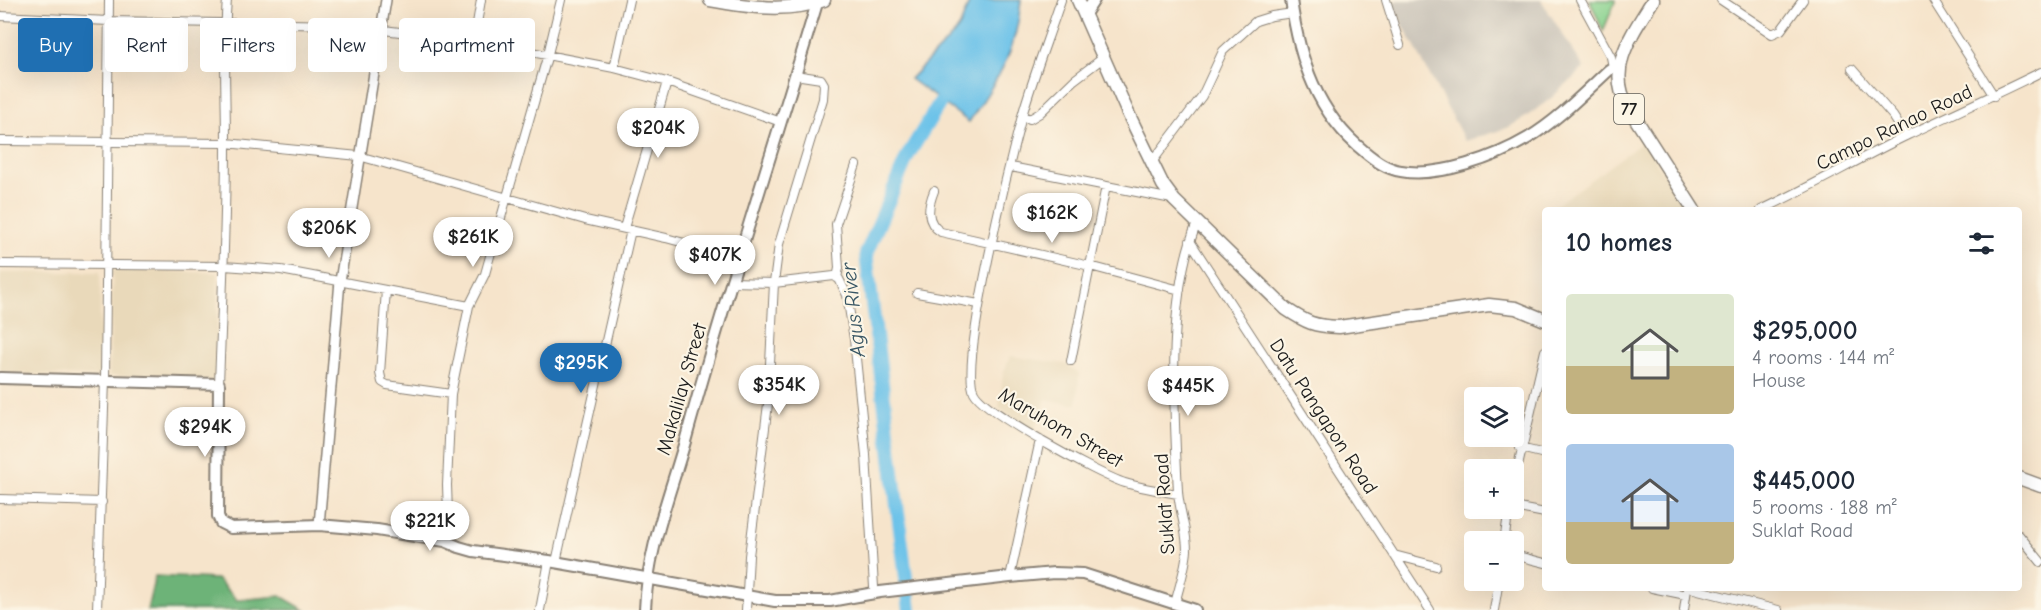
<!DOCTYPE html>
<html lang="en">
<head>
<meta charset="utf-8">
<style>
  body { margin:0; font-family:"Comic Neue",sans-serif; background:#f6f6f7; color:#1f2937; height:100vh; display:flex; flex-direction:column; font-size:22px; white-space:nowrap }
  * { box-sizing:border-box; margin:0 }
  p { font-size:20px; color:#747a83 }
  .icon { flex:none; width:33px; height:33px; fill:none; stroke:currentColor; stroke-width:2; stroke-linecap:round; stroke-linejoin:round }
  .map { position:relative; flex:1; overflow:hidden }
  .details { position:absolute; left:1542px; top:207px; width:480px; height:384px; display:flex; flex-direction:column; background:#fff; border-radius:6px; box-shadow:0 6px 24px #0002 }
  .details>* { flex:none }
  .top-card { position:absolute; left:18px; top:18px; width:570px; height:54px; display:flex; gap:12px }
  .controls { position:absolute; left:1464px; top:387px; display:grid; gap:12px }
  .controls a { display:grid; place-items:center; width:60px; height:60px; border-radius:6px; background:#fff; box-shadow:0 6px 24px #0002; font-size:30px }
  .price { position:absolute; translate:-50% -51px; padding:0 14px; border-radius:21px; background:#fff; color:#222; font-size:20px; line-height:39px; filter:drop-shadow(0 2px 3px #0008) }
  .price::after { content:''; position:absolute; left:50%; top:36px; width:18px; height:14px; margin-left:-9px; background:inherit; clip-path:polygon(0 0,100% 0,50% 100%) }
  .price.selected { background:#1f6fb2; color:#fff }
  ul { padding:0; list-style:none }
  li { display:flex; align-items:center; gap:18px; height:150px; padding:0 24px }
  li span { display:grid; place-items:center; flex:none; width:168px; height:120px; border-radius:6px; color:#555 }
  li>.icon { margin-inline-start:auto }
  span .icon { width:72px; height:72px; fill:#fffc; stroke-width:1 }
  li b { font-size:26px }
  h2 { display:flex; justify-content:space-between; align-items:center; height:72px; padding:0 24px; font-size:26px }
  .tag { padding:0 21px; border-radius:6px; background:#fff; box-shadow:0 6px 24px #0002; font-size:21px; line-height:54px }
  .tag.selected { background:#1f6fb2; color:#fff }
  .map>svg:first-child { display:block }
</style>
</head>
<body>
<div class="map">
<svg width="2041" height="610" viewBox="0 0 2041 610">
  <rect width="100%" height="100%" fill="#fcf5e5"/>
  <filter id="ink" filterUnits="userSpaceOnUse"><feTurbulence type="fractalNoise" baseFrequency=".0167" numOctaves="2"/><feDisplacementMap in="SourceGraphic" scale="12" xChannelSelector="R" yChannelSelector="G"/><feConvolveMatrix kernelMatrix="1 2 1 2 8 2 1 2 1" color-interpolation-filters="sRGB"/></filter>
  <filter id="wash" filterUnits="userSpaceOnUse"><feTurbulence type="fractalNoise" baseFrequency=".008" numOctaves="4" result="noise"/><feDisplacementMap in="SourceGraphic" scale="24" xChannelSelector="R" yChannelSelector="G"/><feGaussianBlur stdDeviation="1.35" result="paint"/><feColorMatrix in="noise" values="0 0 0 0 0 0 0 0 0 0 0 0 0 0 0 0 0 1.4 0 .05"/><feComposite in="paint" operator="in"/></filter>
  <g filter="url(#wash)">
    <rect width="100%" height="100%" fill="#f6e4cb"/>
    <!-- built -->
    <path fill="#e9d9ba" d="M1643,142L1687,210H1549Z
      M113,270L218,273L216,380L109,376Z
      M100,272V376L0,373V273Z
      M1010,356L1066,364L1079,373L1077,404H1069L1046,399L1034,431L999,408L1003,375Z"/>
    <!-- industrial -->
    <path fill="#c9c3b8" d="M1397,0H1541L1584,68L1550,99L1526,117L1507,128L1465,141L1392,4Z"/>
    <!-- green -->
    <path fill="#87d18d" stroke="#527654" stroke-width="1.5" d="M1590,0H1616L1603,31L1591,3Z"/>
    <!-- forest -->
    <path fill="#6db378" stroke="#44684a" stroke-width="1.5" d="M155,576L217,579L237,600L281,596L305,610H147Z"/>
    <!-- water -->
    <path fill="#6cc2e9" stroke="#446f82" stroke-width="1.5" d="M970,0H1021C1016,55 998,78 969,122L910,79L955,33L960,26Z"/>
    <g fill="none" stroke-linecap="round" stroke-linejoin="round">
      <!-- river -->
      <path stroke="#6cc2e9" stroke-width="14" d="M910,610L866,254L908,155L950,86"/>
    </g>
  </g>
  <g filter="url(#ink)">
    <g fill="none" stroke-linecap="round" stroke-linejoin="round">
      <defs>
        <path id="minor" d="M1061,0C1048,39 1033,77 1022,116C1011,157 959,364 974,392C985,413 1099,475 1125,483C1142,488 1160,491 1178,494
          M1386,0L1400,45
          M1580,0L1611,57L1613,67
          M1721,0L1772,34L1781,30L1803,0
          M1933,0L1994,96
          M0,16L109,21L342,25L474,41L614,68L667,82L781,122
          M474,41L481,0
          M614,68L629,0
          M1852,69L1893,116L1906,136
          M795,75L821,79L824,84L823,99L779,244L774,283L834,276L839,279L847,295L854,339L866,455L874,587
          M1022,116L1030,119L1040,113L1074,80L1103,58
          M0,141L226,143L359,156L585,220L666,238L739,258
          M1152,162L1202,96L1223,51L1256,21L1272,16L1293,13
          M1011,167L1172,199
          M934,191C928,206 925,222 941,232L1090,266L1180,290
          M1761,210C1811,187 1858,159 1908,135C1952,114 1997,94 2041,72
          M624,228L667,82
          M1190,241L1430,610
          M0,264L224,266L281,270L469,306
          M837,278L839,268L836,224L856,165
          M731,282L774,283L768,404L749,556L746,610
          M386,290L380,373L382,382L387,385L451,394
          M917,293L979,304
          M1071,361L1106,186
          M219,384C222,303 226,223 226,142C226,95 223,47 227,0
          M1520,448L1545,454
          M1491,468L1499,470
          M1514,483L1545,351
          M0,499L102,502
          M1514,507L1545,513
          M2019,535L2041,562
          M449,542L447,485L451,394L469,306L485,274L492,249L548,54L561,0
          M1504,542L1509,508
          M1394,555L1436,566
          M1514,555L1545,563
          M556,562L631,230
          M1010,577L1040,440
          M1652,588L1686,595
          M1690,588L1778,610
          M1175,604C1179,587 1186,567 1187,550C1187,530 1179,510 1178,491C1174,411 1166,297 1197,223
          M97,610L105,380L109,0
          M540,610L549,561
          M1494,610L1499,580
          M1684,610L1687,589"/>
        <path id="tertiary" d="M319,525L340,281L386,0"/>
        <path id="secondary" d="M1291,0C1299,59 1317,114 1365,152C1376,161 1387,169 1401,171C1439,178 1496,157 1528,138C1558,120 1583,94 1609,70L1620,63
          M1085,14L1094,0
          M0,378L219,384L218,516L221,523L231,528L319,525L377,530L445,541L459,547L473,551L549,561L775,601H830L880,592L1010,577L1054,573L1083,574L1195,610
          M645,610C647,550 670,495 686,438C726,292 774,148 817,3"/>
        <path id="primary" d="M710,0C748,7 788,13 824,0
          M1078,0L1127,111L1163,185L1174,200L1286,309C1307,323 1314,326 1339,327L1489,305L1516,308L1545,320"/>
        <path id="trunk" d="M1653,0C1633,33 1605,68 1628,107L1694,210
          M2019,478L2041,486"/>
      </defs>
      <!-- minor casing -->
      <use href="#minor" stroke="#898074" stroke-width="10"/>
      <!-- tertiary casing -->
      <use href="#tertiary" stroke="#898074" stroke-width="12"/>
      <!-- secondary casing -->
      <use href="#secondary" stroke="#898074" stroke-width="14"/>
      <!-- primary casing -->
      <use href="#primary" stroke="#898074" stroke-width="15"/>
      <!-- trunk casing -->
      <use href="#trunk" stroke="#898074" stroke-width="15"/>
      <!-- minor -->
      <use href="#minor" stroke="#fff" stroke-width="8"/>
      <!-- tertiary -->
      <use href="#tertiary" stroke="#fff" stroke-width="9"/>
      <!-- secondary -->
      <use href="#secondary" stroke="#fff" stroke-width="10"/>
      <!-- primary -->
      <use href="#primary" stroke="#fff" stroke-width="12"/>
      <!-- trunk -->
      <use href="#trunk" stroke="#fff" stroke-width="12"/>
    </g>
  </g>
  <g text-anchor="middle" stroke-width="4.5" stroke-linejoin="round" paint-order="stroke">
    <!-- shield labels -->
    <rect fill="#fcf5e5" stroke="#5f5d58" stroke-width="1.5" x="1614" y="94" width="30" height="30" rx="4.5"/>
    <g font-size="18" font-weight="bold" fill="#1c1c1c">
      <text x="1629" y="115">77</text>
    </g>
    <!-- street labels -->
    <g font-size="20" fill="#1c1c1c" stroke="#fcf5e5">
      <text transform="translate(1894 127) rotate(-26)" y="7">Campo Ranao Road</text>
      <text transform="translate(681 389) rotate(-74)" y="7">Makalilay Street</text>
      <text transform="translate(1324 416) rotate(57)" y="7">Datu Pangapon Road</text>
      <text transform="translate(1061 427) rotate(30)" y="7">Maruhom Street</text>
      <text transform="translate(1164 504) rotate(-94)" y="7">Suklat Road</text>
    </g>
    <!-- water labels -->
    <g font-size="21" font-style="italic" fill="#385664" stroke="#fcf5e5">
      <text transform="translate(853 310) rotate(-96)" y="7">Agus River</text>
    </g>
  </g>
</svg>
<div class="controls">
<a><svg class="icon" aria-label="layers" viewBox="0 0 24 24"><path d="M12 4l9 5-9 5-9-5zM3 14l9 5 9-5"/></svg></a>
<a>+</a>
<a>−</a>
</div>
<b class="price" style="left:658px;top:159px">$204K</b>
<b class="price" style="left:1052px;top:244px">$162K</b>
<b class="price" style="left:329px;top:259px">$206K</b>
<b class="price" style="left:473px;top:268px">$261K</b>
<b class="price" style="left:715px;top:286px">$407K</b>
<b class="price selected" style="left:581px;top:394px">$295K</b>
<b class="price" style="left:779px;top:416px">$354K</b>
<b class="price" style="left:1188px;top:417px">$445K</b>
<b class="price" style="left:205px;top:458px">$294K</b>
<b class="price" style="left:430px;top:552px">$221K</b>
<div class="top-card">
<a class="tag selected">Buy</a>
<a class="tag">Rent</a>
<a class="tag">Filters</a>
<a class="tag">New</a>
<a class="tag">Apartment</a>
</div>
<section class="details">
<h2>10 homes<svg class="icon" aria-label="filters" viewBox="0 0 24 24"><path d="M4 7h16M4 17h16"/><circle cx="9" cy="7" r="2"/><circle cx="15" cy="17" r="2"/></svg></h2>
<ul>
<li><span style="background:linear-gradient(#dfe7d0 60%,#c2b280 0)"><svg class="icon" aria-label="home" viewBox="0 0 24 24"><path d="M3 11l9-7 9 7M6 9v11h12V9"/></svg></span><div><b>$295,000</b><p>4 rooms · 144 m²</p><p>House</p></div></li>
<li><span style="background:linear-gradient(#a9c7e8 65%,#c2b280 0)"><svg class="icon" aria-label="home" viewBox="0 0 24 24"><path d="M3 11l9-7 9 7M6 9v11h12V9"/></svg></span><div><b>$445,000</b><p>5 rooms · 188 m²</p><p>Suklat Road</p></div></li>
</ul>
</section>
</div>
</body>
</html>
